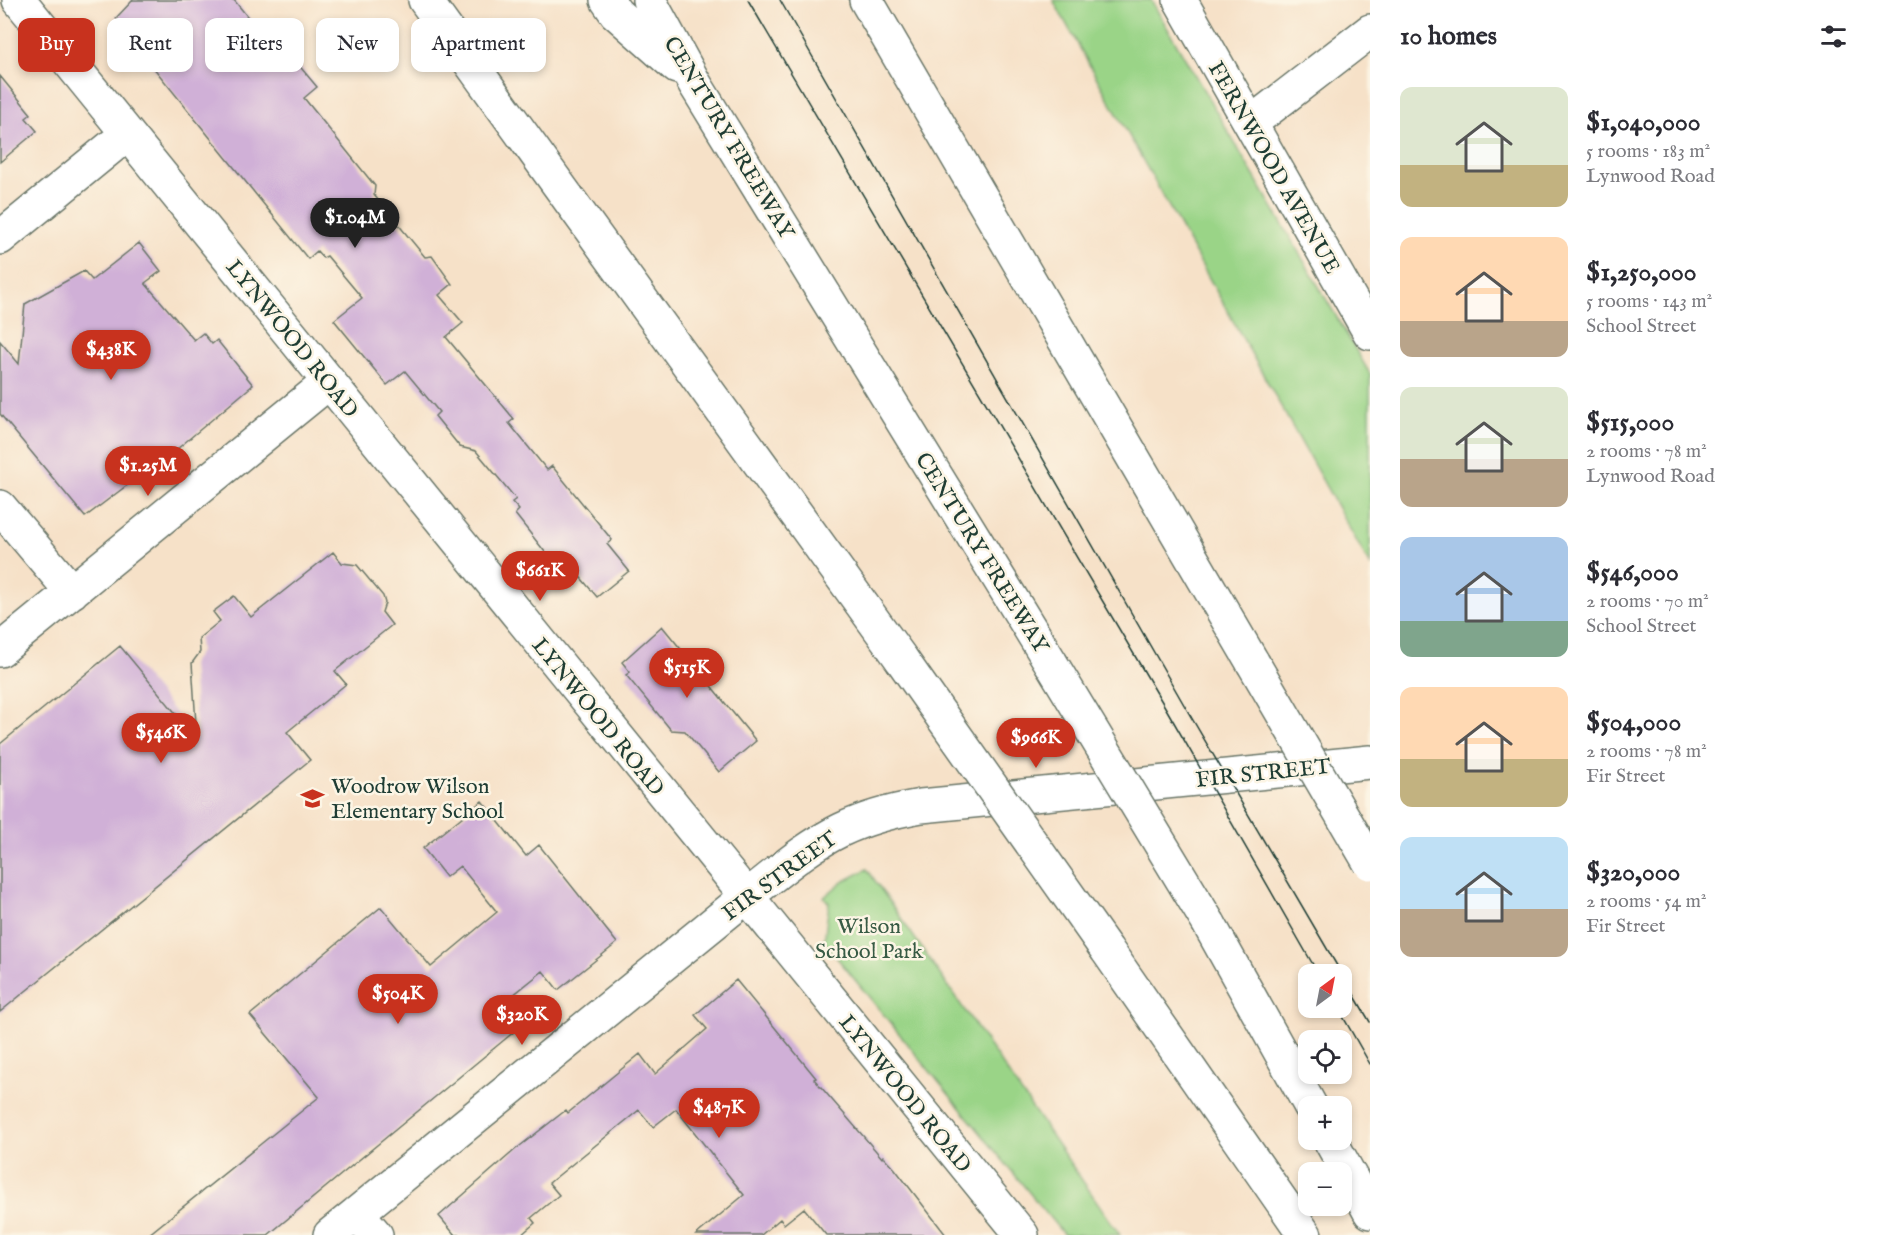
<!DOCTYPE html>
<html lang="en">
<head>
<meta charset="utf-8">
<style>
  body { margin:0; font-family:"IM FELL English",serif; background:#f7f7f7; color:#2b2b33; height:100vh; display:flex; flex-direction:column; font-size:22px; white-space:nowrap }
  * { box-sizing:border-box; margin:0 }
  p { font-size:20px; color:#7c7c81 }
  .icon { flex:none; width:33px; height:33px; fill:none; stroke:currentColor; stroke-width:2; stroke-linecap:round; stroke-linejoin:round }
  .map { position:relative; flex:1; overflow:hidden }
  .details { display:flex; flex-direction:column; background:#fff; width:510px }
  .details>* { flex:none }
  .top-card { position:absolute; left:18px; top:18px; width:570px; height:54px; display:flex; gap:12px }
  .needle { width:39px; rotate:32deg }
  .tools { position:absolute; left:1298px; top:964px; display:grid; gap:12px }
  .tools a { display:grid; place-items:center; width:54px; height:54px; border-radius:12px; background:#fff; box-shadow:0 3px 9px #0003; font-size:30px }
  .price { position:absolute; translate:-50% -51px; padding:0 14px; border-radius:21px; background:#c8321e; color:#fff; font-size:20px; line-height:39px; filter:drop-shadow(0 2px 3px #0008) }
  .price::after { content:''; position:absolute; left:50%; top:36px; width:18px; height:14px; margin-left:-9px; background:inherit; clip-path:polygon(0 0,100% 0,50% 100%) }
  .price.current { background:#222; color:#fff }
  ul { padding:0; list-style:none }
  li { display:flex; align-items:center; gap:18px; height:150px; padding:0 30px }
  li span { display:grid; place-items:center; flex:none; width:168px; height:120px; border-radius:12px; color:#555 }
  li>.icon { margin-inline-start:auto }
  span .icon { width:72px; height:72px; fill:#fffc; stroke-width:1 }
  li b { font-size:26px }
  h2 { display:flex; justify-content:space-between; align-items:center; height:72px; padding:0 30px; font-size:26px }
  .tag { padding:0 21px; border-radius:12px; background:#fff; box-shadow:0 3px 9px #0003; font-size:21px; line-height:54px }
  .tag.current { background:#c8321e; color:#fff }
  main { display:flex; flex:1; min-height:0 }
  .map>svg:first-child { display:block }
</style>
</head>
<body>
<main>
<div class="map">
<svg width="1370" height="1235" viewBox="0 0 1370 1235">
  <rect width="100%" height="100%" fill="#fcf5e5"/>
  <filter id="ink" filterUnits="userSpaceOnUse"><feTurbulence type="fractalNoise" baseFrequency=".0167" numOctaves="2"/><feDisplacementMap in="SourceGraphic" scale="12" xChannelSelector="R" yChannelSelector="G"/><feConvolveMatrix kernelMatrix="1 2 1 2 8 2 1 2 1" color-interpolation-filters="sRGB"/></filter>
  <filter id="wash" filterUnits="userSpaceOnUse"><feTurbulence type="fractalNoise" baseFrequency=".008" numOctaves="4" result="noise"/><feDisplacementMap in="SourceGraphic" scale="24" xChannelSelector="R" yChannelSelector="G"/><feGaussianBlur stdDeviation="1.35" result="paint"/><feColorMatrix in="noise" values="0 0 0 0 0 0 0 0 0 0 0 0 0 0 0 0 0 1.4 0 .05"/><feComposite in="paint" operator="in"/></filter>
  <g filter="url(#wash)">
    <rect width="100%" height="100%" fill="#f6e1c8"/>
    <!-- green -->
    <path fill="#9ad487" stroke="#5c885e" stroke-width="1.5" d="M1053,0H1151L1370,374V565Z
      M867,869L1120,1235H1064L824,942L829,903L824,897L841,883Z"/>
    <g id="blocks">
      <!-- building -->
      <path fill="#d0b0d7" d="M133,0H234L290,69L297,63L317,87L304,98L375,186L374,195L425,257L432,256L452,284L439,295L463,323L446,337L514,419L509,423L547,470L552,466L612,540L607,544L629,571L597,597L576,572L559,568L549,557L515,514L519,510L512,502L516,499L476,451L460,447L435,416L439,412L405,371L387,385L334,320L362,298L327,256L323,258L317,251L308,259L136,46L139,44L116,18Z
        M0,76L31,114L26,118L37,131L0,162Z
        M139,243L161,271L145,283L194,340L203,333L212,344L217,340L253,385L144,477L142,474L85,517L0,414V341L19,364L25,304L84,271L92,280Z
        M333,552L342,563L357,565L383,596L385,603L382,612L392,625L335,671L346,684L287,732L310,760L0,1012V744L120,646L197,739L192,663L200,652L199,638L220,621L213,612L234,596L251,617Z
        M662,626L756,741L719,772L685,731L671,730L626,675L630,672L622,662Z
        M482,801L526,856L539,845L617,943L558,990L543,971L497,1008L515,1031L268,1235H148L319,1097L250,1015L381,907L431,967L497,912L460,866L446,877L423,848Z
        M736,980L816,1078L814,1079L882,1158L883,1156L895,1169L946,1235H826L804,1208L784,1224L780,1219L761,1235H696L744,1195L676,1109L653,1127L639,1110L549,1183L559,1195L531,1218L535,1223L521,1235H455L439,1216L516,1149L566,1110L568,1113L640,1054L655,1074L707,1029L695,1015Z"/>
    </g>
  </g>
  <g filter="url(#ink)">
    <use href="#blocks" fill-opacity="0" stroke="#6a7668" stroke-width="1.5"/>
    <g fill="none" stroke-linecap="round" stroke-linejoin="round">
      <defs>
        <path id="minor" d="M19,0L1022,1235
          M1251,123L1370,31
          M0,238L127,134
          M0,507L72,592
          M0,650L329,382
          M357,1213L376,1235
          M330,1235L746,897C776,874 806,847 841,830C866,818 893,811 921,806L1370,762"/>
        <path id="tertiary" d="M1180,0L1370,333"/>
        <path id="motorway" d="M425,0L902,660
          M607,0L616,13L677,67
          M649,0L695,84L1051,663
          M866,0L1253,663
          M1209,924L1311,1107
          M1107,950L1305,1235
          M1330,1140L1370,1212"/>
      </defs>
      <!-- minor casing -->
      <use href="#minor" stroke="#6a7668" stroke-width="36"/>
      <!-- tertiary casing -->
      <use href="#tertiary" stroke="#6a7668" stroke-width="36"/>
      <!-- motorway casing -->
      <use href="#motorway" stroke="#6a7668" stroke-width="36"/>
      <!-- minor -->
      <use href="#minor" stroke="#fff" stroke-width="33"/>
      <!-- tertiary -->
      <use href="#tertiary" stroke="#fff" stroke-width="33"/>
      <!-- motorway -->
      <use href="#motorway" stroke="#fff" stroke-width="33"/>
      <!-- tram -->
      <path stroke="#1f3d34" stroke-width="1.5" d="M748,0L1168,712L1319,975
        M780,0L1187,710L1370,1022
        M1338,1008L1370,1064"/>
      <defs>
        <path id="motorway-bridge" d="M902,660L1107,950
          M1051,663L1209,924
          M1253,663L1370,863"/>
      </defs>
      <!-- motorway-bridge casing -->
      <use href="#motorway-bridge" stroke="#6a7668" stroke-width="36" stroke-linecap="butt"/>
      <!-- motorway-bridge -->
      <use href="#motorway-bridge" stroke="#fff" stroke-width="33"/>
    </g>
  </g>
  <!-- icons -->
  <defs>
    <symbol id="school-bare" viewBox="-9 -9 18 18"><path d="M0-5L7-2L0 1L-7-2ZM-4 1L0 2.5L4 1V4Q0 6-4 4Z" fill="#c8321e" stroke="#fcf5e5" stroke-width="2.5" paint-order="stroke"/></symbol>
  </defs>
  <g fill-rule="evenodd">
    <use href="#school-bare" x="296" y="782" width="33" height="33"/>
  </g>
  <g text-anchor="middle" stroke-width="5" stroke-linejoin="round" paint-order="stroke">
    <!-- street labels -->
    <g font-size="22" fill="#1f3d34" stroke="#fcf5e5">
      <text transform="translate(730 137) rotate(59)" y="8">CENTURY FREEWAY</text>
      <text transform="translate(1275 167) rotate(60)" y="8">FERNWOOD AVENUE</text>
      <text transform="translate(293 338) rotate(51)" y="8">LYNWOOD ROAD</text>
      <text transform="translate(983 552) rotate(58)" y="8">CENTURY FREEWAY</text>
      <text transform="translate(599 716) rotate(51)" y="8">LYNWOOD ROAD</text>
      <text transform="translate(1263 772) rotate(-6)" y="8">FIR STREET</text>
      <text transform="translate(779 875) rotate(-36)" y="8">FIR STREET</text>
      <text transform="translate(906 1093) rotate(51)" y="8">LYNWOOD ROAD</text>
    </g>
    <!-- poi labels -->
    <g font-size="22" fill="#1f3d34" stroke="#fcf5e5" text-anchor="start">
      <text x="331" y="793">Woodrow Wilson<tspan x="331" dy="25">Elementary School</tspan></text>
    </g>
    <!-- park labels -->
    <g font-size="22" fill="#385b45" stroke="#fcf5e5">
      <text x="869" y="933">Wilson<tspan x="869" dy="25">School Park</tspan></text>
    </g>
  </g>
</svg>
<div class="tools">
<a><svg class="needle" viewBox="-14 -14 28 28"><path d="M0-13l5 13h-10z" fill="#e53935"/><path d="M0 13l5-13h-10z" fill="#7c7c81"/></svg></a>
<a><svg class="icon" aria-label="locate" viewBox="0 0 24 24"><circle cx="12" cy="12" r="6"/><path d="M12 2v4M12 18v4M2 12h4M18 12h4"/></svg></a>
<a>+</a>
<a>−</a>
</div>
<b class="price current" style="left:355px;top:249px">$1.04M</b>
<b class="price" style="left:111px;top:381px">$438K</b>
<b class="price" style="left:148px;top:497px">$1.25M</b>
<b class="price" style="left:540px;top:602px">$661K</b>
<b class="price" style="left:687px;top:699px">$515K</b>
<b class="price" style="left:161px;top:764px">$546K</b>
<b class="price" style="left:1036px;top:769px">$966K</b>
<b class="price" style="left:398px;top:1025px">$504K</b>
<b class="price" style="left:522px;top:1046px">$320K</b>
<b class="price" style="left:719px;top:1139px">$487K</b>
<div class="top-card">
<a class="tag current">Buy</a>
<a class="tag">Rent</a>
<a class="tag">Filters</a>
<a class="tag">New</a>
<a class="tag">Apartment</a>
</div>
</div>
<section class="details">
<h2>10 homes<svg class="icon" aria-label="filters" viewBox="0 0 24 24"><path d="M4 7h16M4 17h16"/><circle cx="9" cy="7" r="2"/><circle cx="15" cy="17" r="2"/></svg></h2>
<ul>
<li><span style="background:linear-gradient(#dfe7d0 65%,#c2b280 0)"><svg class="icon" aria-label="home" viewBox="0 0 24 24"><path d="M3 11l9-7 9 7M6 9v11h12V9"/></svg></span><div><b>$1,040,000</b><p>5 rooms · 183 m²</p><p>Lynwood Road</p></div></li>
<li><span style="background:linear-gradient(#ffd9b3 70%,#b9a48a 0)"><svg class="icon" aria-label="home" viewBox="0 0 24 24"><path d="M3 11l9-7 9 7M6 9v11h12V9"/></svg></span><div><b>$1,250,000</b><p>5 rooms · 143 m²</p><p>School Street</p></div></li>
<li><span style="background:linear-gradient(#dfe7d0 60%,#b9a48a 0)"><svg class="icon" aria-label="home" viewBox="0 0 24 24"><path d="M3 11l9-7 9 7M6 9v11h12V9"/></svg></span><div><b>$515,000</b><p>2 rooms · 78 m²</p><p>Lynwood Road</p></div></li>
<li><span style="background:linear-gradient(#a9c7e8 70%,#7fa58c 0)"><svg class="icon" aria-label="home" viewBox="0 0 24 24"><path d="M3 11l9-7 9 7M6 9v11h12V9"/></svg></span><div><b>$546,000</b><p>2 rooms · 70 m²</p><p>School Street</p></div></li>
<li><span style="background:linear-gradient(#ffd9b3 60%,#c2b280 0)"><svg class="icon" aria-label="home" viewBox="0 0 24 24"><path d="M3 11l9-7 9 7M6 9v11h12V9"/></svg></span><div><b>$504,000</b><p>2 rooms · 78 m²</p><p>Fir Street</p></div></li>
<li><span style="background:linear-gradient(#bfe0f5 60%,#b9a48a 0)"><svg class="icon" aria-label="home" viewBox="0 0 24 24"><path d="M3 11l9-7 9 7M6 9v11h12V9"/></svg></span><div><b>$320,000</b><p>2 rooms · 54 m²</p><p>Fir Street</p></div></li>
</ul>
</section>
</main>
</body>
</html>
